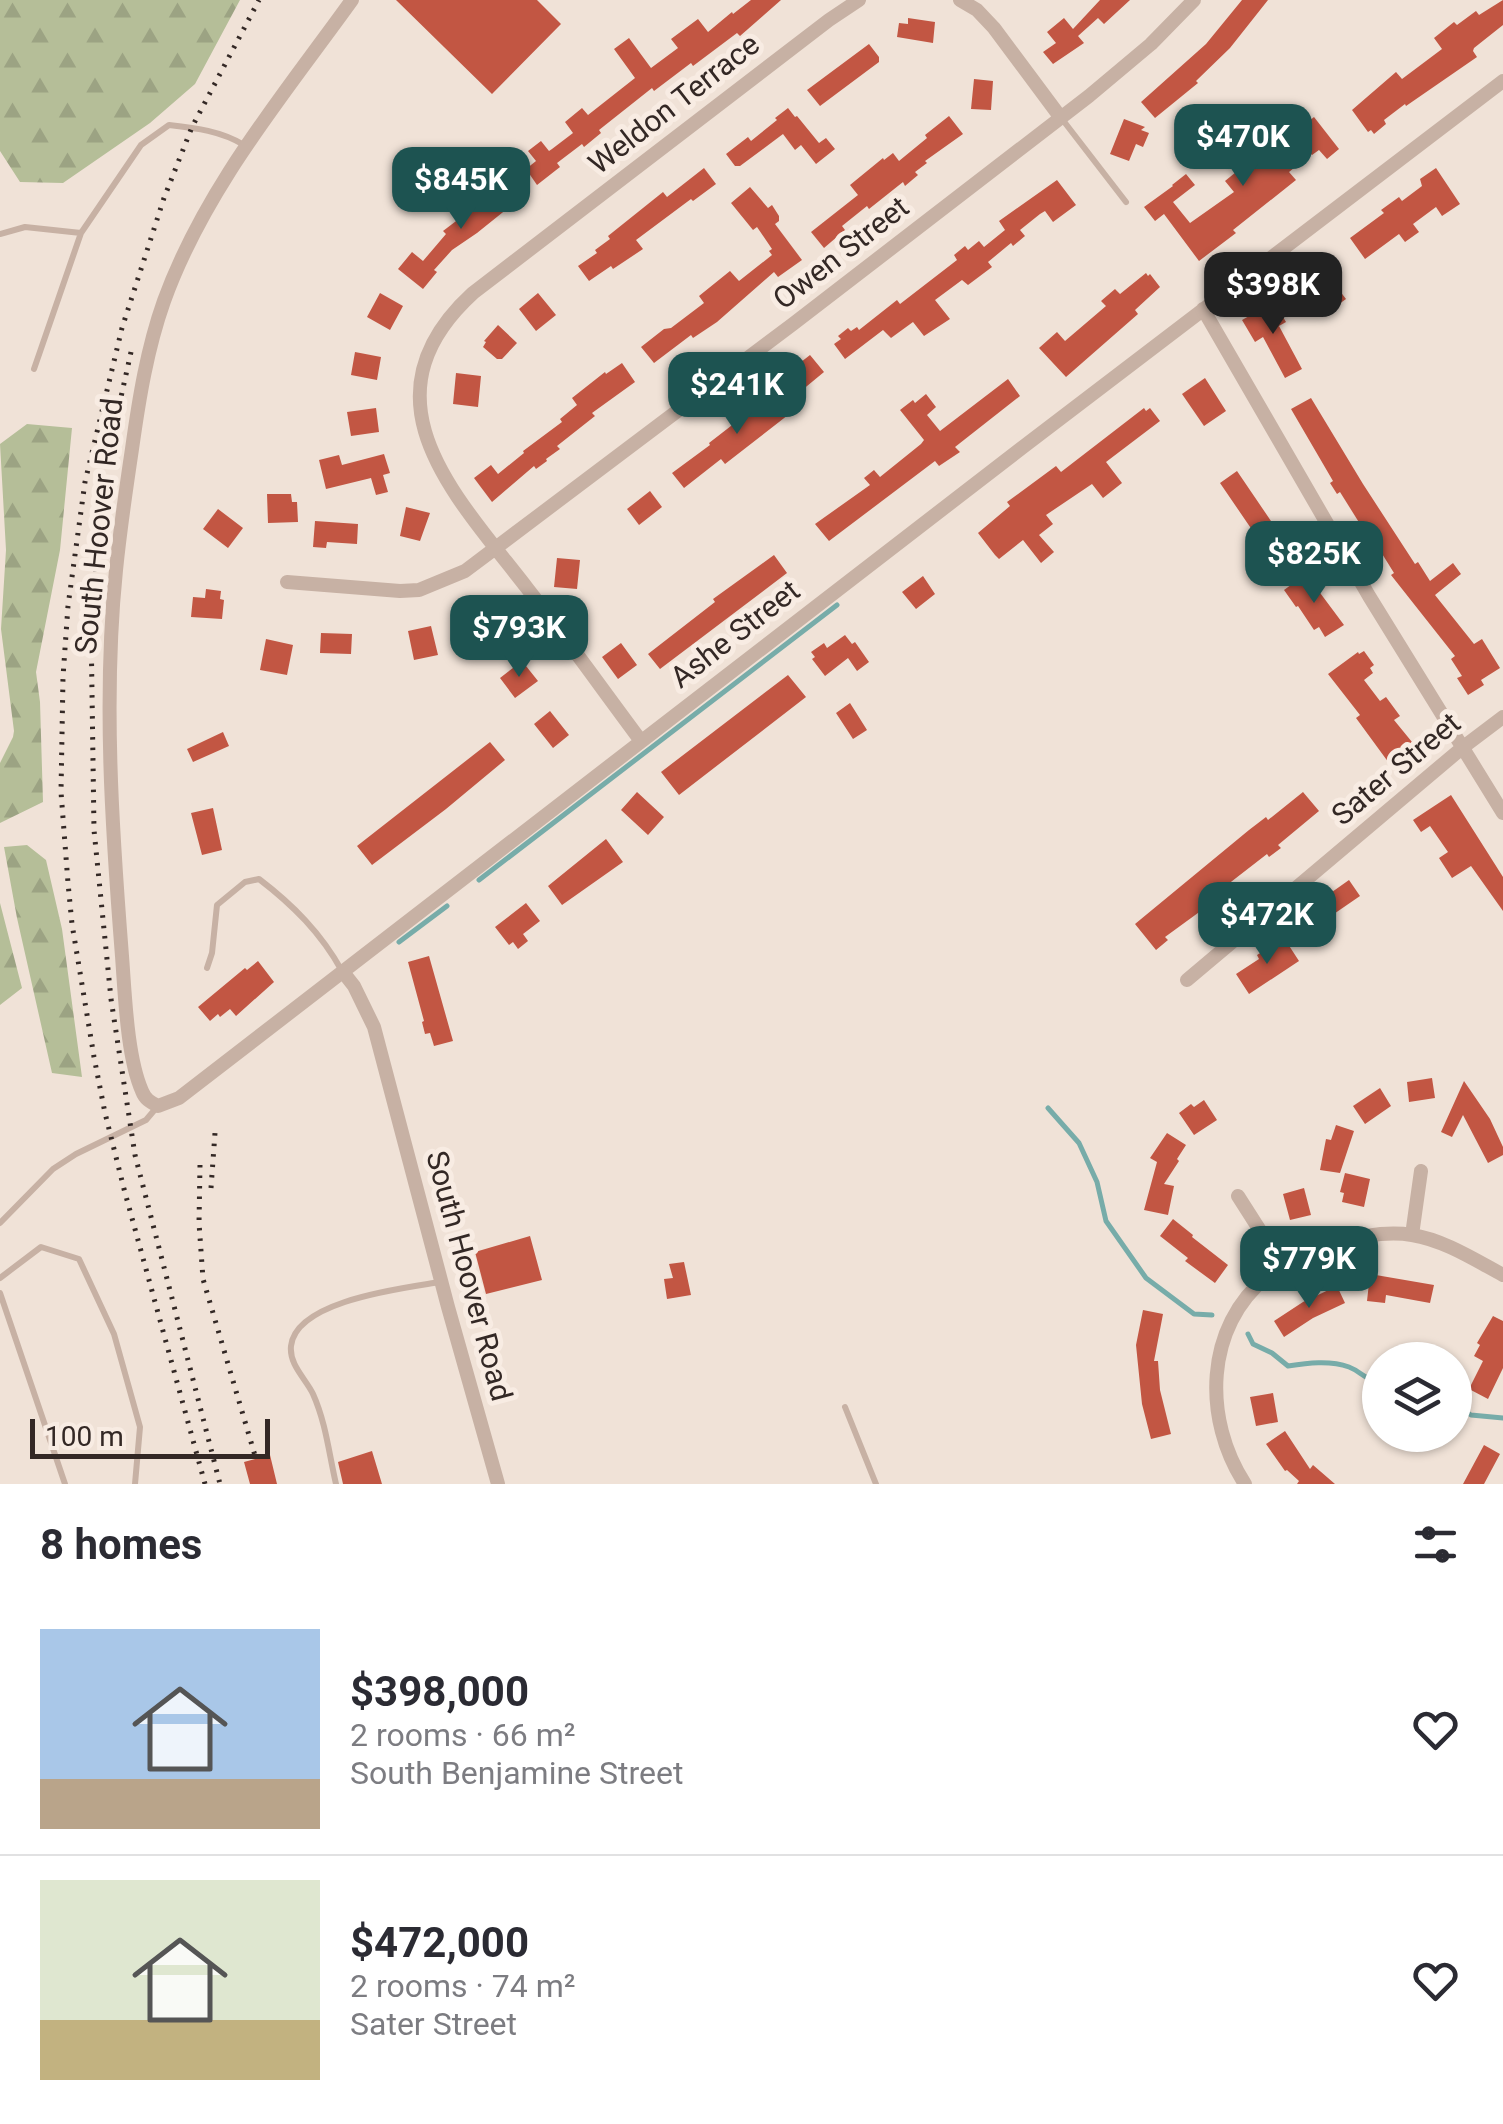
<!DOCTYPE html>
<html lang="en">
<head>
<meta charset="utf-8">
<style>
  body { margin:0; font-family:Roboto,sans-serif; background:#f7f7f7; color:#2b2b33; height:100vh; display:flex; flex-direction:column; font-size:38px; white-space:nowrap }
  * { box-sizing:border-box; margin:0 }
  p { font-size:32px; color:#7c7c81 }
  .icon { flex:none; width:55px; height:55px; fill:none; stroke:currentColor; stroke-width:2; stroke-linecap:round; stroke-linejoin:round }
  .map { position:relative; height:1484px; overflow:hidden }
  .panel { display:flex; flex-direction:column; background:#fff; flex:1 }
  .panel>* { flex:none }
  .controls { position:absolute; left:1362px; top:1342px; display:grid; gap:20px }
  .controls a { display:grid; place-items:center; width:110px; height:110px; border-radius:50%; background:#fff; box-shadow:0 2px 8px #0004; font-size:50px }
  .scale { position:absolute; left:30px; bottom:25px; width:240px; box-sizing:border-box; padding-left:10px; border:5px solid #332825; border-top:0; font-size:28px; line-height:35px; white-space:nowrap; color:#332825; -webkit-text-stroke:8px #f8ece3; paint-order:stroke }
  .price { position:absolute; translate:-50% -85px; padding:0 22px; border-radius:20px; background:#1d5351; color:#fff; font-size:32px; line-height:65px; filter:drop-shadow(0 2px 5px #0008) }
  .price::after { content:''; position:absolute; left:50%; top:60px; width:30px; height:22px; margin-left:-15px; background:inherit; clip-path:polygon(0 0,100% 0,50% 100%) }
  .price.current { background:#222; color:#fff }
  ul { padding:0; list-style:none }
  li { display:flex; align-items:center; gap:30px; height:250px; padding:0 40px }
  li+li { border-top:2px solid #e1e1e2 }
  li span { display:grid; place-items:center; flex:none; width:280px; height:200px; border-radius:0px; color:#555 }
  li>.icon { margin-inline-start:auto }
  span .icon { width:120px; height:120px; fill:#fffc; stroke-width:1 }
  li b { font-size:42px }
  h2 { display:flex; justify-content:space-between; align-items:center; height:120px; padding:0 40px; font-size:42px }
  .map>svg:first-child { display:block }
</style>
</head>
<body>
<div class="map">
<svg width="1503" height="1484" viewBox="0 0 1503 1484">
  <defs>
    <pattern id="forest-firs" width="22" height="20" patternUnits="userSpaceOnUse" patternTransform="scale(2.5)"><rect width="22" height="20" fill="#b5be98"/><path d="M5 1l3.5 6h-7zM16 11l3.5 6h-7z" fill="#9ca383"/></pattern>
  </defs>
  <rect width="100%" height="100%" fill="#f0e2d7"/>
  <!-- forest -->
  <path fill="url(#forest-firs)" d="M0,0H240L195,84L150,123L63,183L20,182L0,151Z
    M27,424L72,428L60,550L36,672L40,702L43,802L0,823V763L13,737L14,731L1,629L6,550L0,444Z
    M27,845L46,860L62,929L82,1077L52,1073L17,918L4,847Z
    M0,903L22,988L0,1005Z"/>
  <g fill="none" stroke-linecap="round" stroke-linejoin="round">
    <!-- stream -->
    <path stroke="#77aca9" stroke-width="5" d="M479,880L837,605
      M399,942L447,906
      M1048,1108L1079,1143L1097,1182L1106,1221L1146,1278L1194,1314L1212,1315
      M1248,1334L1253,1344L1272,1353L1288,1366C1307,1363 1330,1360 1349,1367C1362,1372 1363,1379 1380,1382
      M1455,1405L1471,1415L1503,1418"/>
  </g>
  <!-- building -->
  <path fill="#c25643" d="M396,0H537L561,24L492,94Z
    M751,0H781L740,36L737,33L693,66L691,63L654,91L652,88L599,130L601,133L584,147L582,144L557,163L560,167L537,185L526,169L536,161L528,151L541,141L549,151L552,149L573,133L565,122L582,108L588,115L635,78L614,49L629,38L651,68L678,48L671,39L698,19L708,32L732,12L733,14Z
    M1100,0H1130L1104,24L1098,18L1078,36L1084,43L1053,64L1043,52L1056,43L1047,32L1064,18L1073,29Z
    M1242,0H1268L1230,48L1196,81L1198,83L1155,118L1141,102L1206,44Z
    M1503,0V25L1474,48L1473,51L1477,57L1406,106L1405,104L1384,120L1386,124L1374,134L1371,130L1368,132L1352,110L1396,72L1402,79L1442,49L1434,38L1454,22L1457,25L1476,11L1479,15Z
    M908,18L935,22L933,43L897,37L899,23L908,24Z
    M869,44L879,57V62L820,106L807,90Z
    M974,79L993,81L991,110L971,109Z
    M788,108L795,117L797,116L819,143L826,138L835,149L816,164L801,145L795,150L783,134L740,166H735L726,154L748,137L751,141L777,120L775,118Z
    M949,116L963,134L925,161L927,163L915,172L918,175L905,186L903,182L869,209L867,206L842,226L845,230L824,248L811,232L858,195L850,185L883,158L884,160L893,153L899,161L927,138L925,135Z
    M1314,117L1339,149L1327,159L1319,150L1312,155L1311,154L1289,172L1296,180L1233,230L1236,233L1199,261L1164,214L1155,221L1144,207L1173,186L1172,185L1186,174L1195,185L1173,202L1190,223L1234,192L1225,181L1284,133L1288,138Z
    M1124,119L1145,127L1141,130L1149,133L1143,147L1136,144L1129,161L1110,154Z
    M704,168L716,184L693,201L691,199L636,240L643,249L613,269L611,266L589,281L578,266L597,253L595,250L610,239L608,236L663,192L667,197Z
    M1436,168L1460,204L1442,216L1436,207L1413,224L1419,232L1405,242L1399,234L1365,259L1350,238L1384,213L1381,210L1399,197L1402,201L1422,186L1420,179Z
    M500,177L518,200L477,233L452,250L434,270L437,272L423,289L398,269L412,252L423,261L446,234L443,231L485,199L480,193Z
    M1057,180L1076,205L1053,222L1045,211L1040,214L1020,230L1025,236L1013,246L1011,243L988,262L992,267L968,285L962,280L935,300L950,319L924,336L913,322L891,338L883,330L845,359L834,344L841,339L838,336L848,328L851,331L857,327L859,330L897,300L900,304L957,260L954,255L965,246L968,250L979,241L984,247L1005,230L999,221Z
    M750,187L768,208L772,205L779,216V221L775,224L802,260L778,277L774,272L717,322L693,338L691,335L654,363L641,347L664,329L671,328L704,303L699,296L730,271L739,281L772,255L769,251L772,249L757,227L753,230L731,203Z
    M1320,265L1346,299L1328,312L1302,279Z
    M1146,273L1148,276L1150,274L1160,287L1135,310L1138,314L1066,377L1039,348L1057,332L1065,341L1106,306L1101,301L1115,289L1120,294Z
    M380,293L403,306L390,330L367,317Z
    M538,293L556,315L536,331L519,309Z
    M1274,302L1286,322L1279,326L1302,369L1285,378L1263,337L1255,342L1242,320Z
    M498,325L517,343L502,359H497L483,347L486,342L484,341Z
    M355,352L381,357L377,380L351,375Z
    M810,355L824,372L801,391L787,373Z
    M622,363L635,382L592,413L595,416L557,446L560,449L546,459L547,461L536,469L534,466L492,502L474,478L491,465L498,474L524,453L523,451L562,422L560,419L577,405L572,398L605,372L606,374Z
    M456,373L481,376L478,407L453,404Z
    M1205,378L1226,411L1204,426L1182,394Z
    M1008,379L1020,396L955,447L960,452L939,466L935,461L829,541L815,524L870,485L864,478L874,470L880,477L921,444L924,440L900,410L913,400L915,403L926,394L936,407L927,415L940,431Z
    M784,392L797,408L725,464L721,459L684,488L672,473L710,445L709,443L749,412L748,410L768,394L773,400Z
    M1311,398L1363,484L1415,564L1418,562L1430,581L1453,563L1461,574L1435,595L1474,644L1482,639L1500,668L1481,680L1484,685L1468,695L1457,678L1462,676L1451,659L1455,656L1391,575L1394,573L1376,544L1362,523L1360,524L1340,492L1337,494L1330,483L1333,481L1291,409Z
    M376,408L379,432L351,436L347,412Z
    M1144,408L1146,411L1150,408L1160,421L1106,462L1122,483L1103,498L1092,484L1046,515L1053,524L1039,535L1054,552L1041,563L1023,540L999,559L995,555L978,533L1010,506L1007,502L1056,466L1061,472Z
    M384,454L390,473L383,475L388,492L376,495L371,478L326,489L319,460L339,455L342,465Z
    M1237,471L1290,549L1264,567L1252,550L1261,543L1220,483Z
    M650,491L662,507L639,525L627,509Z
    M267,494H291L292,502H297L298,522L268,523Z
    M406,507L430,513L420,541L400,536Z
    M218,509L243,528L228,548L203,529Z
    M315,521L358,524L357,544L327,542L326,548L313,547Z
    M774,555L787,573L660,669L648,654L715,602L713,599Z
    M557,558L580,560L577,589L554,587Z
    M1306,574L1344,625L1325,637L1319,627L1314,630L1298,606L1296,607L1284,590Z
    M923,576L935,594L916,609L902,592Z
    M206,589L221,591L220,599L224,600L222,619L191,617L193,597L205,598Z
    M465,622L495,626L491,647L461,642Z
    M431,626L438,655L414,660L408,631Z
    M321,633L352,634L351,654L320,653Z
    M845,635L852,644L855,642L869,662L857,671L848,658L825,676L812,659L815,657L811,652L824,643L827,648Z
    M266,639L293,645L287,675L260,670Z
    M621,643L637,665L618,679L602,657Z
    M1364,651L1374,665L1370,668L1373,673L1364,680L1380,701L1386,697L1400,716L1394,720L1421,753L1416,756L1418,758L1397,774L1356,718L1360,715L1328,674L1358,652L1359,654Z
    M522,661L538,681L515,698L500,678Z
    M788,675L806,697L679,795L661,772Z
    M850,703L867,730L853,739L836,713Z
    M550,711L569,735L553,748L534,724Z
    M223,732L229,746L193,762L187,749Z
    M490,742L505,760L446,809L372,865L357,846Z
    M637,792L664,817L648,835L621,810Z
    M1303,792L1319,811L1278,845L1281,848L1269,857L1267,854L1227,885L1221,891L1224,894L1165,937L1168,940L1156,950L1135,924L1249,830L1266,817L1268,820Z
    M1451,795L1503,877V911L1471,866L1452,878L1439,858L1448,852L1430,826L1421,832L1413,820Z
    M213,808L222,850L202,855L191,813Z
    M606,839L623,862L562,905L548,886Z
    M1349,880L1360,896L1328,918L1333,925L1316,938L1298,916Z
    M526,903L540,921L523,934L528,941L518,949L513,942L509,945L495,927Z
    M1286,941L1299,961L1249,994L1236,974L1259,959L1257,955L1275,944L1277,947Z
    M429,956L453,1041L434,1046L430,1033L425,1034L422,1022L424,1021L408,962Z
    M258,961L274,982L236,1016L230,1009L220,1017L218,1014L210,1021L198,1007L245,968L247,970Z
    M1432,1078L1435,1098L1409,1102L1407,1082Z
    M1464,1081L1490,1119L1503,1147V1155L1488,1163L1463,1115L1452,1137L1441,1132Z
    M1380,1088L1391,1106L1365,1124L1353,1106Z
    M1204,1100L1217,1120L1194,1135L1179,1113L1191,1104L1194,1107Z
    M1336,1125L1354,1131L1340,1173L1320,1170L1326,1139L1331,1140Z
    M1167,1133L1186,1145L1177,1159L1179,1161L1164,1184L1174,1186L1168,1215L1144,1210L1157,1162L1150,1158Z
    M1345,1173L1370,1179L1364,1207L1342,1202L1344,1193L1340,1192Z
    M1304,1188L1311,1215L1290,1220L1283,1194Z
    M1173,1219L1193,1235L1192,1237L1228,1265L1215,1283L1185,1261L1188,1258L1160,1236Z
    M530,1236L542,1280L486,1294L475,1252Z
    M684,1262L691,1295L667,1299L664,1279L673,1278L669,1264Z
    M1370,1274L1434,1285L1430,1303L1386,1295L1385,1303L1367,1301Z
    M1337,1286L1345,1303L1313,1318L1284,1337L1274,1321L1303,1302Z
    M1143,1310L1163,1314L1154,1361H1158L1160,1390L1171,1434L1151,1439L1142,1404L1136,1345Z
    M1493,1316L1503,1321V1368L1488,1399L1469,1389L1483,1361L1474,1356L1480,1345L1477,1343Z
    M1273,1393L1278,1422L1256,1426L1250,1397Z
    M1285,1431L1310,1469L1313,1465L1335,1484H1297L1299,1481L1287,1470L1285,1471L1266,1444Z
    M1484,1445L1500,1454L1484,1484H1463Z
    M372,1451L382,1484H343L338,1462Z
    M270,1455L277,1484H250L244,1462Z"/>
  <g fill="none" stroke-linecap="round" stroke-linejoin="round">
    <!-- lane -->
    <path stroke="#c7b1a4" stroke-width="6" d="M1062,119L1126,202
      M0,234L25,227L81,233
      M34,369L81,233L141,145L169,125C196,128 221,131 244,145
      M207,968L212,953L217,905L245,882L259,879C293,905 321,933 342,971
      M0,1223L53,1169L76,1154L146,1120L157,1107
      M0,1278L41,1247L79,1259L114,1334L140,1427L135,1484
      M0,1293L65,1484
      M845,1407L876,1484
      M336,1484C329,1454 326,1423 313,1394C306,1379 289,1365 291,1346C296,1300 405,1288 440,1282"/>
    <!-- street -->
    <path stroke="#c7b1a4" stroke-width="14" d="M352,0C283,96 205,188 164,301C147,349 139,399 132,449C126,489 120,530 116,570C103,697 112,829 122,956C125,995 127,1057 142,1091C145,1099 150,1102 158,1106L179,1098L1023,447L1503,81
      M960,0L977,10L994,28L1061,118
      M1203,309L1369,596L1503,813
      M287,582L400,591L419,590L465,571L793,324L1089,96L1151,44L1194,0
      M641,741C603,690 566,638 527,588C456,496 357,399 473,293L829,20L859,0
      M343,972L354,986L374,1027L448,1307L498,1484
      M1187,980L1462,748L1503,717
      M1238,1196L1282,1265
      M1412,1235L1421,1171
      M1245,1484C1203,1420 1204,1326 1268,1276C1288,1260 1312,1250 1336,1243C1360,1236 1387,1231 1412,1235C1444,1240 1475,1260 1503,1275"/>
    <!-- rail -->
    <path stroke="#332825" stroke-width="5" stroke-dasharray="2.5 8" stroke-linecap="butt" d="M131,352L115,424L102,501L91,624L94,830L111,999L135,1155L220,1484
      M200,1165L199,1223L203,1279L256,1459
      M211,1188L215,1133
      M205,1484L124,1189L105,1113L94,1057L72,924L68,883L61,792L63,677L68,606L85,482L122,328L164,198L192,127L259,0"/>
  </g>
  <g text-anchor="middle" stroke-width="10" stroke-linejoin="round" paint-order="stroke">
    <!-- street labels -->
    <g font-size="30" fill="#332825" stroke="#f8ece3">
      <text transform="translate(674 104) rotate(-38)" y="10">Weldon Terrace</text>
      <text transform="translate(841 253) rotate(-38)" y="10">Owen Street</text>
      <text transform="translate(99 526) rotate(-84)" y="10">South Hoover Road</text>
      <text transform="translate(735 634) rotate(-38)" y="10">Ashe Street</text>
      <text transform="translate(1396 769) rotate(-40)" y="10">Sater Street</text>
      <text transform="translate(469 1276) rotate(75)" y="10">South Hoover Road</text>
    </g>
  </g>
</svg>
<div class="controls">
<a><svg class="icon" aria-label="layers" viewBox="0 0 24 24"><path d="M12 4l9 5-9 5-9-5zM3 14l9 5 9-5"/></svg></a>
</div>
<div class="scale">100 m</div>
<b class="price" style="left:1243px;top:189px">$470K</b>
<b class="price" style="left:461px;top:232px">$845K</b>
<b class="price current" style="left:1273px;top:337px">$398K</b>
<b class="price" style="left:737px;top:437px">$241K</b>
<b class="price" style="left:1314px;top:606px">$825K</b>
<b class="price" style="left:519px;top:680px">$793K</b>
<b class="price" style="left:1267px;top:967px">$472K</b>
<b class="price" style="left:1309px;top:1311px">$779K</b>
</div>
<section class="panel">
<h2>8 homes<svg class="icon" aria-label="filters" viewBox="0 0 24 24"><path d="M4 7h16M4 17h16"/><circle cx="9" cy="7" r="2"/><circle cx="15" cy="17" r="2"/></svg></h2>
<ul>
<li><span style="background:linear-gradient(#a9c7e8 75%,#b9a48a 0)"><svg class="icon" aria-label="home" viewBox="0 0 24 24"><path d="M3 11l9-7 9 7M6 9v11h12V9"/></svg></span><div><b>$398,000</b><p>2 rooms · 66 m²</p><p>South Benjamine Street</p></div><svg class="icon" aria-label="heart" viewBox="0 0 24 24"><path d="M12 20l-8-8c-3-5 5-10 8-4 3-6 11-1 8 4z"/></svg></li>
<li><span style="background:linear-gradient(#dfe7d0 70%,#c2b280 0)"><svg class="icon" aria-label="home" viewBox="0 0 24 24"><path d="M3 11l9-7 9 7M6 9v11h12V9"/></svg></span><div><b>$472,000</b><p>2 rooms · 74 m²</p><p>Sater Street</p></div><svg class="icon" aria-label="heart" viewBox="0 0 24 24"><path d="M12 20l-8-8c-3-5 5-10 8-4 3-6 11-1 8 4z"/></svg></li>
</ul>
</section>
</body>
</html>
